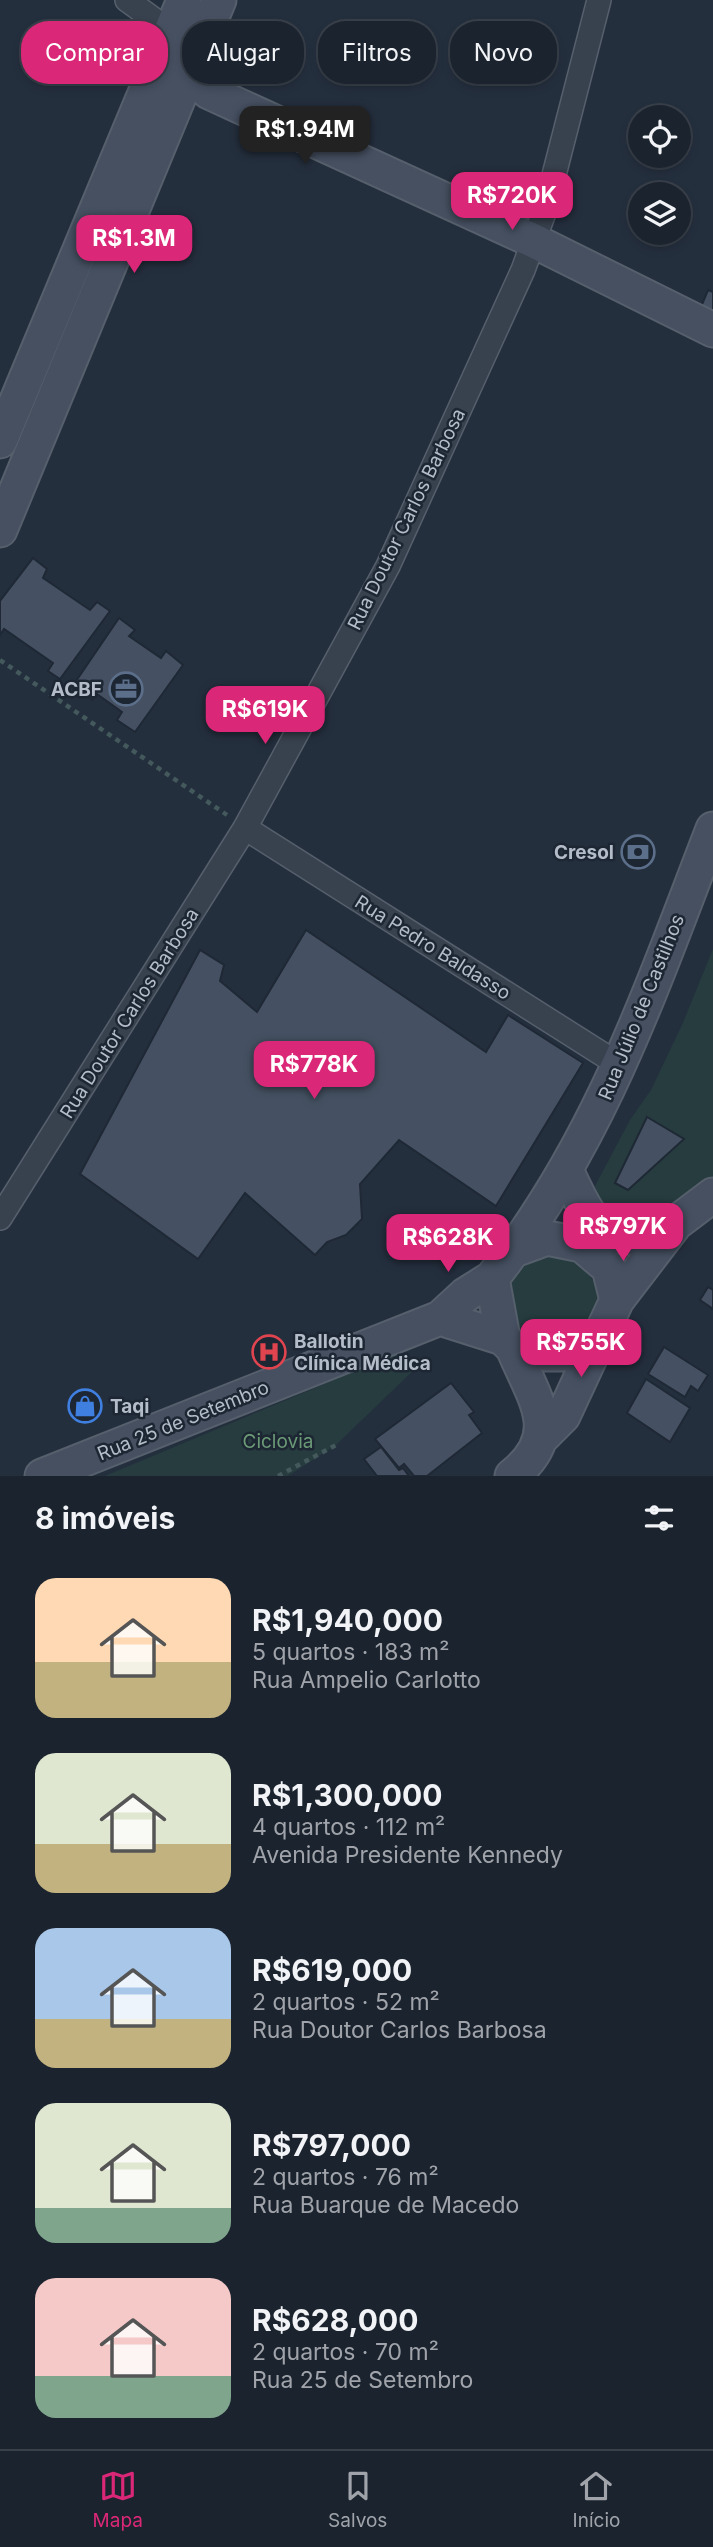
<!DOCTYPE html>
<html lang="pt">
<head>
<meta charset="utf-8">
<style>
  body { margin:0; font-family:Inter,sans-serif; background:#282f3a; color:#f1f3f6; height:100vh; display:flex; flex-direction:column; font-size:26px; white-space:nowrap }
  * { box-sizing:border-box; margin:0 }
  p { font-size:23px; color:#a0a4aa }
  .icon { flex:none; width:38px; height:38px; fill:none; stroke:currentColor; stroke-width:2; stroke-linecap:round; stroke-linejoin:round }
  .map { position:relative; height:1476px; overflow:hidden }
  .side { display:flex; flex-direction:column; background:#1b232e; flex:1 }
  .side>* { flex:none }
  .top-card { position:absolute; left:21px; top:21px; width:672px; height:63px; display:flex; gap:14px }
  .buttons { position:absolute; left:628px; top:105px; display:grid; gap:14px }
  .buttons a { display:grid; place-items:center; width:63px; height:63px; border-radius:50%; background:#1b232e; box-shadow:0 4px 10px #0003,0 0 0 2px #39404a; font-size:35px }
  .price { position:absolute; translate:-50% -60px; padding:0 16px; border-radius:14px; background:#db2777; color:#fff; font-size:23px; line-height:46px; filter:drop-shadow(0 2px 4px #0008) }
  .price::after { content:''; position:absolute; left:50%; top:42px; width:21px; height:16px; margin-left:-10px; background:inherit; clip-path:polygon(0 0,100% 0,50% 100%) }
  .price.selected { background:#222; color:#fff }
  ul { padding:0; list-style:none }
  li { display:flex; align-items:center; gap:21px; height:175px; padding:0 35px }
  li span { display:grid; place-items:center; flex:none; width:196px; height:140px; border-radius:21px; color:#555 }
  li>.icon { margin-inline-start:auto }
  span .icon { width:84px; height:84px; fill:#fffc; stroke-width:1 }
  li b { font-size:30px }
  h2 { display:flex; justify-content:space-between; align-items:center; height:84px; padding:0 35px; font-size:30px }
  .tag { padding:0 24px; border-radius:28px; background:#1b232e; box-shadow:0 4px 10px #0003,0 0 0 2px #39404a; font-size:24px; line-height:63px }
  .tag.selected { background:#db2777; color:#fff }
  .menu { display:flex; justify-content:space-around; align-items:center; height:98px; border-top:2px solid #39404a; background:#1b232e; font-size:19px; color:#a0a4aa }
  .menu a { display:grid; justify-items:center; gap:4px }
  .menu .selected { color:#db2777 }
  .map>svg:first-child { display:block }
</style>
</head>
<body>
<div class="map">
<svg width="713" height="1476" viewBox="0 0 713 1476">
  <rect width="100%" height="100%" fill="#242f3e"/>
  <!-- green -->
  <path fill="#263c3f" d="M713,949V1177L659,1218L629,1220L598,1201L595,1186L630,1120L651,1090L682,1025Z
    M572,1255C610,1295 609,1309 565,1343L515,1335C513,1321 508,1304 508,1290C510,1260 550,1257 572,1255Z
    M396,1354L420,1364L336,1445L288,1476H105Z"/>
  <!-- building -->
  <path fill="#455162" stroke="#1f2835" stroke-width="2" d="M708,290L713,292V319L698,314Z
    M33,558L47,569L43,578L90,610L97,602L110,611L60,679L48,671L53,663L4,629L0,635V601Z
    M119,618L135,630L129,636L161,658L166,651L183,665L135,732L117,720L122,712L97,694L92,700L72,687Z
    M306,930L486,1052L508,1015L583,1063L496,1206L399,1140L360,1184L362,1219L346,1235L327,1242L315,1255L245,1193L198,1259L80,1174L200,950L224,965L220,981L257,1012Z
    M647,1117L684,1139L628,1190L615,1183Z
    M708,1287L713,1290V1309L700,1300Z
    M664,1347L708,1375L698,1391L691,1386L685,1397L648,1374Z
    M646,1379L690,1408L670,1442L627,1413Z
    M451,1383L474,1412L469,1415L482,1433L427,1476H414L404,1464L399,1468L375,1439Z
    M381,1447L399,1470L403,1468L409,1476H377L364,1459Z"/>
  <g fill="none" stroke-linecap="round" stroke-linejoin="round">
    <defs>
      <path id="street" d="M127,0L156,21L166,44
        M245,828L621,1066
        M0,1218L245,828L388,566L523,270L545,210L599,0"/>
      <path id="secondary" d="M166,44L187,74L209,92L532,240L713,330
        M0,441L184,0
        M0,530L219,0
        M567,1172C595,1233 609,1254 676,1223
        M514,1250L547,1238L582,1245L609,1268L617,1300
        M440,1318L503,1338
        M601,1338L571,1354H546L513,1348L503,1338L492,1278C600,1142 651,989 713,829
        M542,1437L563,1416L617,1300L676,1223L713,1195
        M42,1476L440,1318L465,1295L492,1278
        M512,1476C565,1434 534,1399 513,1348"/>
    </defs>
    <!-- street casing -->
    <use href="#street" stroke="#565f6c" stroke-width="26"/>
    <!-- secondary casing -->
    <use href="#secondary" stroke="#565f6c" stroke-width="37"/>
    <!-- path -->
    <path stroke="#44595c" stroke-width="4.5" stroke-dasharray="5 5" stroke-linecap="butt" d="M0,660L227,815
      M278,1476L336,1445"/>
    <!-- street -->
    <use href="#street" stroke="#38414e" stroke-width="23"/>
    <!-- secondary -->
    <use href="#secondary" stroke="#465061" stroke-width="33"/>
  </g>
  <!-- icons -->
  <defs>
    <symbol id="office-ring" viewBox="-11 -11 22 22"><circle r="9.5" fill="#1d2633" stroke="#5c6f8a" stroke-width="1.5"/><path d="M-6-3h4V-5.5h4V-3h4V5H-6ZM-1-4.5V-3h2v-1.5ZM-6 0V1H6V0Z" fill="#5c6f8a"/></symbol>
    <symbol id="bank-ring" viewBox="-11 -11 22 22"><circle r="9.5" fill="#1d2633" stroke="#5c6f8a" stroke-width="1.5"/><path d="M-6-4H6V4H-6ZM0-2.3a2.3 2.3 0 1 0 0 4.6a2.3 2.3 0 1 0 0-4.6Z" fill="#5c6f8a"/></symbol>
    <symbol id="hospital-ring" viewBox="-11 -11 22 22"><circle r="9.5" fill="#1d2633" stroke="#e0444e" stroke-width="1.5"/><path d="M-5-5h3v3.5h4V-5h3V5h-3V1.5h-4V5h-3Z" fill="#e0444e"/></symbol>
    <symbol id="shop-ring" viewBox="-11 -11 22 22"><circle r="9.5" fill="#1d2633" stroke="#3f7fe0" stroke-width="1.5"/><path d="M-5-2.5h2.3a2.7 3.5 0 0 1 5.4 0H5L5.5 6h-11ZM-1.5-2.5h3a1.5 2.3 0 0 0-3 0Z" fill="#3f7fe0"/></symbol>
  </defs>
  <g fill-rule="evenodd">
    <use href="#office-ring" x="107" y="670" width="38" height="38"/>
    <use href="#bank-ring" x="619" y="833" width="38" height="38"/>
    <use href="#hospital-ring" x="250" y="1333" width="38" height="38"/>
    <use href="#shop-ring" x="66" y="1387" width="38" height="38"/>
  </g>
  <g text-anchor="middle" stroke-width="5" stroke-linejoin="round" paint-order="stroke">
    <!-- street labels -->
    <g font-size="19" fill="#b4bcc9" stroke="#1d2633">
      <text transform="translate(406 519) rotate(-64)" y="7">Rua Doutor Carlos Barbosa</text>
      <text transform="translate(433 947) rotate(32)" y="7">Rua Pedro Baldasso</text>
      <text transform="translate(641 1007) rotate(-68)" y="7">Rua Júlio de Castilhos</text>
      <text transform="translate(129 1013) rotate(-58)" y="7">Rua Doutor Carlos Barbosa</text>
      <text transform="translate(183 1420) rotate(-22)" y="7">Rua 25 de Setembro</text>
    </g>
    <!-- poi labels -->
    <g font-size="19" font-weight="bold" fill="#b4bcc9" stroke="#1d2633" text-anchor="end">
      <text x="102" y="696">ACBF</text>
      <text x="614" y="859">Cresol</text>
      <text x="294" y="1348" text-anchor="start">Ballotin<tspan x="294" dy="22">Clínica Médica</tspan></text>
      <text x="110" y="1413" text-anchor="start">Taqi</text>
    </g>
    <!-- park labels -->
    <g font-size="19" fill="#6b9a76" stroke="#1d2633">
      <text x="278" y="1448">Ciclovia</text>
    </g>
  </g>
</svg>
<div class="buttons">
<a><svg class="icon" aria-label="locate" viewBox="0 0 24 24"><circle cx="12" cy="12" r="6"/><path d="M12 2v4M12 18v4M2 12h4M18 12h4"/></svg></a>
<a><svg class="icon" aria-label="layers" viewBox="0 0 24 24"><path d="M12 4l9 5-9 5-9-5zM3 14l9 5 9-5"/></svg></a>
</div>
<b class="price selected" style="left:305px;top:166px">R$1.94M</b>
<b class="price" style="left:512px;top:232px">R$720K</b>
<b class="price" style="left:134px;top:275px">R$1.3M</b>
<b class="price" style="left:265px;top:746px">R$619K</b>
<b class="price" style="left:314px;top:1101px">R$778K</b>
<b class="price" style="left:623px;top:1263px">R$797K</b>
<b class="price" style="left:448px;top:1274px">R$628K</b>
<b class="price" style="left:581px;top:1379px">R$755K</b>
<div class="top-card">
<a class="tag selected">Comprar</a>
<a class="tag">Alugar</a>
<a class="tag">Filtros</a>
<a class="tag">Novo</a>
</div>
</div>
<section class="side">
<h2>8 imóveis<svg class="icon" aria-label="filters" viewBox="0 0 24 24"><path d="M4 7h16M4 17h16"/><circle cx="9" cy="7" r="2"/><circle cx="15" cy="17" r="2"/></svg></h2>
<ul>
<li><span style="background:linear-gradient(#ffd9b3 60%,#c2b280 0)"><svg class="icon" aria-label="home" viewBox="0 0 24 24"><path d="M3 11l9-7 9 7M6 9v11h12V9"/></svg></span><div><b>R$1,940,000</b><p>5 quartos · 183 m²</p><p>Rua Ampelio Carlotto</p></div></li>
<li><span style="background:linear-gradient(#dfe7d0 65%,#c2b280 0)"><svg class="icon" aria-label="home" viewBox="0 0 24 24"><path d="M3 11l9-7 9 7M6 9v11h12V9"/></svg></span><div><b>R$1,300,000</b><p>4 quartos · 112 m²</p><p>Avenida Presidente Kennedy</p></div></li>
<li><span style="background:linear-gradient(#a9c7e8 65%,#c2b280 0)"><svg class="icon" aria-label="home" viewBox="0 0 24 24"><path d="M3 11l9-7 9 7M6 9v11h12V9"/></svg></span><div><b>R$619,000</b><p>2 quartos · 52 m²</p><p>Rua Doutor Carlos Barbosa</p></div></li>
<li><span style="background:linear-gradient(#dfe7d0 75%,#7fa58c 0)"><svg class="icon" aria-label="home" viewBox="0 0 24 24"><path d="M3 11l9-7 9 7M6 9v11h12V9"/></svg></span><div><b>R$797,000</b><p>2 quartos · 76 m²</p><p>Rua Buarque de Macedo</p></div></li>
<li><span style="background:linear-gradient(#f6c9c9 70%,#7fa58c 0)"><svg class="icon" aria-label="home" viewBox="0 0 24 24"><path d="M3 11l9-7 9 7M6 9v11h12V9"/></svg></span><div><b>R$628,000</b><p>2 quartos · 70 m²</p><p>Rua 25 de Setembro</p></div></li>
</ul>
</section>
<nav class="menu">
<a class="selected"><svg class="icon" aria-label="map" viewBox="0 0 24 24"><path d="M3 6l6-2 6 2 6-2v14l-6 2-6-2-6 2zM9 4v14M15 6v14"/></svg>Mapa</a>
<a><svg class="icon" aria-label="saved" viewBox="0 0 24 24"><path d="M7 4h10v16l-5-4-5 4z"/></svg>Salvos</a>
<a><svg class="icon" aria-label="home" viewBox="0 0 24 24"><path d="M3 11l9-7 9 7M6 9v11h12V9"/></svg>Início</a>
</nav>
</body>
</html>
